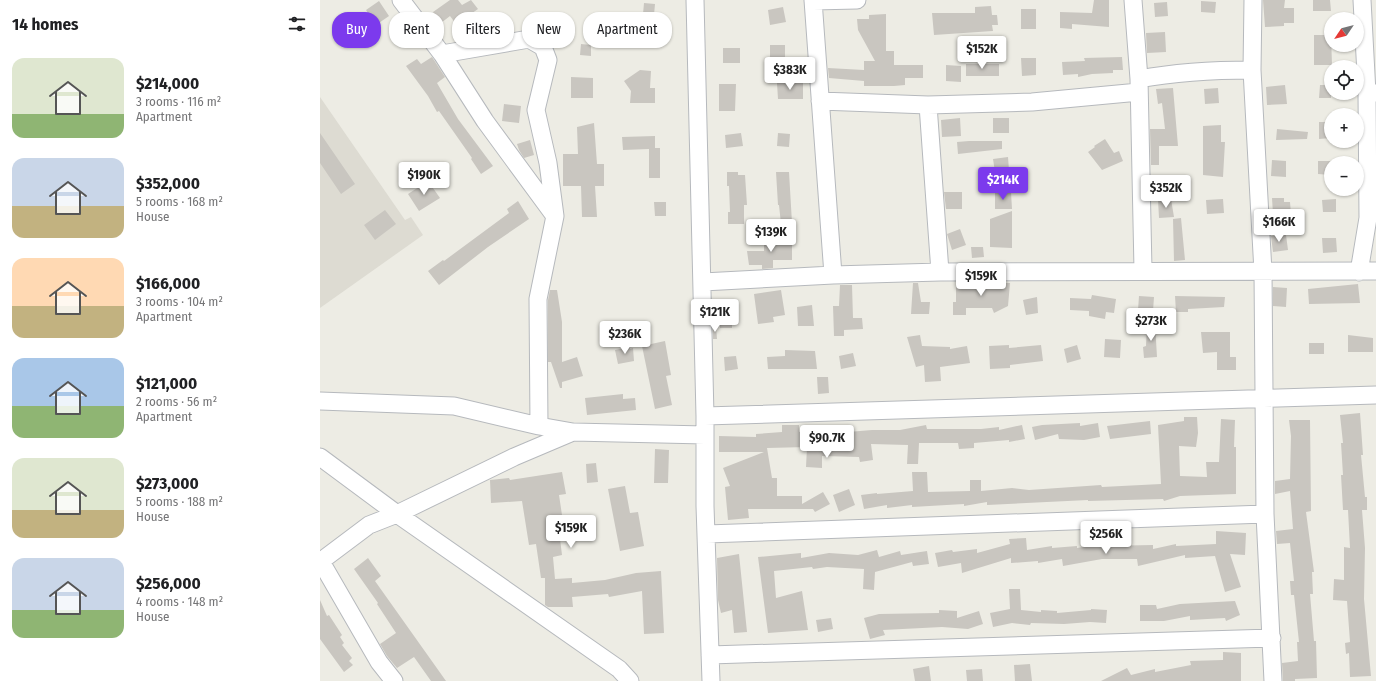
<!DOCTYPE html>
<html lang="en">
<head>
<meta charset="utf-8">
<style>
  body { margin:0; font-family:"Fira Sans Condensed",sans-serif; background:#f2f2f2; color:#202124; height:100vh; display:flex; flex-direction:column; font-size:15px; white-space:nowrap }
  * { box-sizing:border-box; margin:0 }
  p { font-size:13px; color:#757577 }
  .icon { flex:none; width:22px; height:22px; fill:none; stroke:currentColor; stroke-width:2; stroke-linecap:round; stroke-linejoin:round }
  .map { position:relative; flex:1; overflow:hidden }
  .details { display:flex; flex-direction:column; background:#fff; width:320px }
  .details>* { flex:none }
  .guide { position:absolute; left:12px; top:12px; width:380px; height:36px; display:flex; gap:8px }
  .needle { width:26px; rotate:235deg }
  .buttons { position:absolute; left:1004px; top:12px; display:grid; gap:8px }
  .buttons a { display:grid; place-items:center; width:40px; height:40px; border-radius:50%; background:#fff; box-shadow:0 1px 3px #0004; font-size:20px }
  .price { position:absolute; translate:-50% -34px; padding:0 9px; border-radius:4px; background:#fff; color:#222; font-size:13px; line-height:26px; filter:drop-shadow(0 1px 2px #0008) }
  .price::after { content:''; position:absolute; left:50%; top:24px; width:12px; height:9px; margin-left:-6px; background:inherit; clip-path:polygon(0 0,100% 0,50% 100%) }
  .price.current { background:#7c3aed; color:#fff }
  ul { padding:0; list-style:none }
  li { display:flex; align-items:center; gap:12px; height:100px; padding:0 12px }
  li span { display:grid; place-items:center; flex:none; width:112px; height:80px; border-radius:12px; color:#555 }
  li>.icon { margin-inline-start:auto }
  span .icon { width:48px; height:48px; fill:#fffc; stroke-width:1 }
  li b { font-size:17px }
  h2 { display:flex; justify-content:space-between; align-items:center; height:48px; padding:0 12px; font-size:17px }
  .tag { padding:0 14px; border-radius:16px; background:#fff; box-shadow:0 1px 3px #0004; font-size:14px; line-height:36px }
  .tag.current { background:#7c3aed; color:#fff }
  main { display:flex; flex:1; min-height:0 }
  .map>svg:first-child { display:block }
</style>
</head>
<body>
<main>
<section class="details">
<h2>14 homes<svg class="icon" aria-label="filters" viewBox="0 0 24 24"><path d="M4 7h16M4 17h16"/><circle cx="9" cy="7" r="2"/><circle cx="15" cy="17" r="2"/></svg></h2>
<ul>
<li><span style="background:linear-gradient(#dfe7d0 70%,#8fb573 0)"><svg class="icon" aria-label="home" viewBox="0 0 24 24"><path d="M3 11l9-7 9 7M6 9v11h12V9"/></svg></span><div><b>$214,000</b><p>3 rooms · 116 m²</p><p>Apartment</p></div></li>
<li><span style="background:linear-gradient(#c9d6e8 60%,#c2b280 0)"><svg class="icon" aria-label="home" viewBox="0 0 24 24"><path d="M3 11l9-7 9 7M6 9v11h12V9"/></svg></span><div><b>$352,000</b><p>5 rooms · 168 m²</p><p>House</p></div></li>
<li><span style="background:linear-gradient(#ffd9b3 60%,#c2b280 0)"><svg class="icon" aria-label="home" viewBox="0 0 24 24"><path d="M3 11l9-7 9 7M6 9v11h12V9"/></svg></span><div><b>$166,000</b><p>3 rooms · 104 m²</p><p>Apartment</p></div></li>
<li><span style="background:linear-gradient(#a9c7e8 60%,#8fb573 0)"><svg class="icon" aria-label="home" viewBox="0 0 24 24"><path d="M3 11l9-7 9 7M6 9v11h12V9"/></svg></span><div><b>$121,000</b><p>2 rooms · 56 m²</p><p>Apartment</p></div></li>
<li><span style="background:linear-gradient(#dfe7d0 65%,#c2b280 0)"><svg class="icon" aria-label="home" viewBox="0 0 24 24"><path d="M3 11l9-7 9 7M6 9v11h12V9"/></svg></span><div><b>$273,000</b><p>5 rooms · 188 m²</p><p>House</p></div></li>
<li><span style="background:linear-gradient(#c9d6e8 65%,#8fb573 0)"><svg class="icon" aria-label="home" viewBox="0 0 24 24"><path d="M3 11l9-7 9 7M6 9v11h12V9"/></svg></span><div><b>$256,000</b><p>4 rooms · 148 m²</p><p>House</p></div></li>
</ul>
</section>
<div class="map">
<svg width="1056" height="681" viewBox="0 0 1056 681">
  <rect width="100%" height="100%" fill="#edece4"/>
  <!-- education -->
  <path fill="#dddbd2" d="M0,97L85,220L91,217L103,235L0,308Z"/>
  <!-- building -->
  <path fill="#c9c6c0" d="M130,0H138L142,5L151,0L158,9L136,24L130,16L121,23L113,12Z
    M774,0H789V27L752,24V29L740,28V12L772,13Z
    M943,0H965L964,8H974V23H964V26L945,27Z
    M993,0H1010L1011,11H993Z
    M59,1L69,16L56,25L46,10Z
    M881,1L896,2L895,13L881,12Z
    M847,2L848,16L835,17L834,3Z
    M324,3L335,4L334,15L323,14Z
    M671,6L672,15H677L678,25H672L673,31L614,35L612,13H655V7Z
    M463,7L466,22L450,25L448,10Z
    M701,9H716V29H701Z
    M566,14V51H574V65H603V78H585V85L574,86H544V81L509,78L508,68L544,70V61H555L538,30L537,19H549V15Z
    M845,32L846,52L827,53L826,33Z
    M994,35H1011L1012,65H994Z
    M261,44L271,45V56L260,55Z
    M450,45H465V61H450Z
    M403,48H420V63H403Z
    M112,57L125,77L117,83L138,119L173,166L161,174L151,159L152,158L119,111L117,112L108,96L86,66L97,59L101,64Z
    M802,57L803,70H793V73L772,74L758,77V74L743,75L742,62L765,61L764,58Z
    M701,58H716V75L702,76Z
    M646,64H679V76H646Z
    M626,65L641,66V82L626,81Z
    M320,70L331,71L330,88H335V103H310L311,91L304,81Z
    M251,77L273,78V98H251Z
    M457,83H483V99H458Z
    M399,84H416L415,111H399Z
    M965,85L967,104L947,105L946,87Z
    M1000,85H1011V98H999Z
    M853,88L858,146H839V165H831L830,129H845L842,103L838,104L836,89Z
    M898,88L899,103L885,104L884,89Z
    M184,104L201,106L199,123L182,121Z
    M640,118L641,136L622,137L621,120Z
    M673,118H689V133H673Z
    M999,122H1011V138L999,139Z
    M274,123L277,164H284V186H275L277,217H262L261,186H243V154H258L257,127Z
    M901,125V142H905L903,177L883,175V126Z
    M957,129L988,132L987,139L956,140Z
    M0,133L35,184L21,194L0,163Z
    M421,133L423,146L406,148L405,135Z
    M458,133L470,134L469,147L457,146Z
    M335,136V148H340V178H329V149L303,150L302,137Z
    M785,139L794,153L799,151L803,161L782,170L768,152L775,147L774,146Z
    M210,140L214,155L204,158L199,150L197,144Z
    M649,141H682V149L638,154L637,142Z
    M688,157L689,170L675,172L673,159Z
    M952,160L966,161V177L951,176Z
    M998,161H1011V175L998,174Z
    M407,172H418V175H425L427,205H424V224H408V212H410L409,186H407Z
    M456,172H469L472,223L461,224L459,205H458Z
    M836,179H847V190H836Z
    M108,181L120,198L99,211L88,194Z
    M624,192H642V209H626Z
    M675,192H691L692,209H675Z
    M952,198H964V202H970L971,214H953Z
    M851,199L854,217L839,218L838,200Z
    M903,199L904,213L887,214L886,200Z
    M1016,199V212H1003L1002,200Z
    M198,201L209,219L168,247L119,285L108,271L123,260L124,261L189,213L187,209Z
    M334,202H346V216H335Z
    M65,210L76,224L55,240L44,225Z
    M692,211V248L670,247V219Z
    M861,218L865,260L854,261L853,219Z
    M640,229L646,245L632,250L627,234Z
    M966,235L968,250L953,252L951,236Z
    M1002,238H1016L1017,252L1003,253Z
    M444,239L470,240V244H472V260H453V268L442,269V265H429L427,251H444Z
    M651,247H663L664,257L652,258Z
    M636,282L690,283L688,306L674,313L672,308H646V315H633V302H636Z
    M593,283H598L601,302H610L609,314H591Z
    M1038,284L1040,303L989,304L988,289Z
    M520,285H532L533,318H542L543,329L524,330V336H514L513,306H519Z
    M953,287L967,288L966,307L953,306Z
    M230,290H237L242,322V362L257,357L263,376L242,382V388H240L231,362H228V300Z
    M461,290L465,315L453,317L454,322L438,324L434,294Z
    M772,295L796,299L794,313L786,312L785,319L769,316V311L750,310V298L771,299Z
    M819,296L834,297L833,311L818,310Z
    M855,296L905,297L904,307L868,309V312H856Z
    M717,297L718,313L706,315L703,300Z
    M400,301L415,302V316H412V328H400Z
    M492,305L494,326H478L477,307Z
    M827,323H835L837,357L824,358L823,347L826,346Z
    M393,326H396L397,339H393Z
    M881,332H910V357H916V370H897V352L883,353Z
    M600,335L602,346L630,347V349L647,346L650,363L620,367L621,381L605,382L604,365L596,367L587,337Z
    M1028,335L1053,338V352H1028Z
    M785,339L801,340L800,358L784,357Z
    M345,341L351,375L346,376L352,405L335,409L322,346Z
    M989,343H1004V354H989Z
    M689,345V348L721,345L723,361L690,365V368L670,369L669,346Z
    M757,345L761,359L747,363L744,349Z
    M310,347V349L313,348L314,361L298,364L295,350Z
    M465,350L495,351L497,369H448L447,357L465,356Z
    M533,353L536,366L521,369L519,356Z
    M416,356L418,369L405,371L404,357Z
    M497,377H508L509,393L498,394Z
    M303,394V399L315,398L316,410L267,415L265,398Z
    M1040,413L1043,455H1041L1045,497H1047V510H1042L1045,548L1044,599L1051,676L1030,677L1029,653L1026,654L1025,643L1030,642L1027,601L1013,600L1014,579L1024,580V547L1030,548L1028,510H1023L1021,475H1023L1021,443H1023L1020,415Z
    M864,417H877L878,433L876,447L859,446L860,476L887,477L886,462H899L901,419L915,420L914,447H916V494L860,496L844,501L843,499L768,501V500L667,505V502L644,506V504L592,507V505L567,508V505L544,509L541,495L557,493V494L593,491L592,472H607L608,492L650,491V480H661V491L692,488L709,490L781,485L782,487L841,484L838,425L864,421Z
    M969,420H990L991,511L986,512L994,572H992L993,594H990L994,641H996L997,678L975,679V681H963L962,663L978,661L977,642H979L974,595H971L970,581H974L970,543L957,544L956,531L973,529L970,491L955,494V481L970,479L971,436Z
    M830,421L831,434L790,439L787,426Z
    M760,423V426L778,423L780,437L764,440L739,439L738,434L715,440L712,427L722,425Z
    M462,425H479V432L504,427L505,436L528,430V432L552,430H580L606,425L607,429H661L679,427V430L702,425L705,439L689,442V440L654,443V448L639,449L638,443H599L598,464H587L588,445L551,444L553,460L540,462L539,457L502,456V468L486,467L487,447L447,448L452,478H457V496H482V504L503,492L510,504L495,512L493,509H428L429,518L408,520L405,487L410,486L403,468L444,452H399V436L436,437V434L462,432Z
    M335,449L349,450L348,483H334Z
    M276,463L278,482L267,483L266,464Z
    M242,472L246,494L239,495L242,515H237L242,555L233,557L235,579L252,578V583L285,580L316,573L341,571L344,633L324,634L322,591L289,597L288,594L252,597L253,607H228L225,605V578H221L216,544L209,545L202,501L171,503L170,480L189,478L190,480Z
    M305,486L310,513L318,512L324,546L300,551L288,489Z
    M529,489L535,505L519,512L513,495Z
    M896,531L926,533L925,555L910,554L921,587L905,592L895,556L865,558V555L818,566L817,559H782L743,566L742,559L718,563V561L691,563V558L642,573L641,563L618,567L615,553L632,550L633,552L657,549V553L690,544L689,539L706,538L707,550L732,546V548L757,546V548L782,544V546L833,545V549L856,544V546L896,544Z
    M557,550L559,557L580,551L581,555L607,551L609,564L593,566L592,562L555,572L554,590L543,589L544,569L507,567L493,569L492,567L454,571L456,598L482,591L488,630L448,633L438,557L481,553V558L509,553L538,555Z
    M419,554L427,632L414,633L412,610L401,613L398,600L397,558Z
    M48,558L61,576L55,581L126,681H111L94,657L77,668L67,656L60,644L76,633L57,604L58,603L34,569Z
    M689,589H700L701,610L721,612V610L737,611V613L771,610V609L787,610L786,623L770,622L744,624L711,623L710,625L692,623L673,627L670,613L690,609Z
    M0,600L7,616L9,615L22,635L20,637L24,643L22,645L32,658L29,661L33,665L24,672L0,639Z
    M915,601L920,615L906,621L905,618L870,620V616L844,621H820V605H836L837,609L860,604Z
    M619,610L637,611V618L659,611L663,624L648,629L622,627L563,630L565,635L550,639L544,618L559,614L619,613Z
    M511,618L513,629L498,632L496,620Z
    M903,652L921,653V681H781L807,668L811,675L835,669V672L871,665L870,661L903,660Z
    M710,664L712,681H695L694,665Z
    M609,666L611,681H595L593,669Z
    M662,669L663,681H647L646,670Z"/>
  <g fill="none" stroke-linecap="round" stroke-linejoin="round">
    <defs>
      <path id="minor" d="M81,0L122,54L165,121L234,215
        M375,0L385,416V506L391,681
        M493,0L513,275
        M813,0L819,79L823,270
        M933,0L932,70L943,272L945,514L953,681
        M1042,0L1047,93H1056
        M493,1L537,0
        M122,54L209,39L223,47L228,60L216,110L228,163L235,216L218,299L219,426
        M819,79C857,72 893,70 932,70
        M500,101L608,105L712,102L819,92
        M608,105L620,272
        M1039,272L1048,218L1047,93
        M383,282L513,275L620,272L1056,271
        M0,401L134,406L219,426L253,432
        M385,416L1056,395
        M0,457L77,514L299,669L310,681
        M387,534L945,514
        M0,560L59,662L74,681
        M1,561L49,525L77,514L194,457L253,432L385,435
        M390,655L952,638"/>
    </defs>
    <!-- minor casing -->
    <use href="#minor" stroke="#b6b9bd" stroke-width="19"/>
    <!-- minor -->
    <use href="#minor" stroke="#fff" stroke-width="17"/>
  </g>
</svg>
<div class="buttons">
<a><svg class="needle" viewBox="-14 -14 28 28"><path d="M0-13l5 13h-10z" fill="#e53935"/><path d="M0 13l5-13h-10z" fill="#757577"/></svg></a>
<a><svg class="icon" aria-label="locate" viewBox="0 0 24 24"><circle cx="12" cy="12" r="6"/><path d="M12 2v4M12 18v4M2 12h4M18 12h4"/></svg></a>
<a>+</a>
<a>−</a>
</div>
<b class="price" style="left:662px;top:70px">$152K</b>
<b class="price" style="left:470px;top:91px">$383K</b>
<b class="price" style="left:104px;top:196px">$190K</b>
<b class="price current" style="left:683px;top:201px">$214K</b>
<b class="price" style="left:846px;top:209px">$352K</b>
<b class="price" style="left:959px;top:243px">$166K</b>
<b class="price" style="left:451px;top:253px">$139K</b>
<b class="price" style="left:661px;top:297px">$159K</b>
<b class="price" style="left:395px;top:333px">$121K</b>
<b class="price" style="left:831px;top:342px">$273K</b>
<b class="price" style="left:305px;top:355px">$236K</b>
<b class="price" style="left:507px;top:459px">$90.7K</b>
<b class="price" style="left:251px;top:549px">$159K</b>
<b class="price" style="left:786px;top:555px">$256K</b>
<div class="guide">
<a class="tag current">Buy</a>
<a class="tag">Rent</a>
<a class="tag">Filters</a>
<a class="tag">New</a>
<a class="tag">Apartment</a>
</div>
</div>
</main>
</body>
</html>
